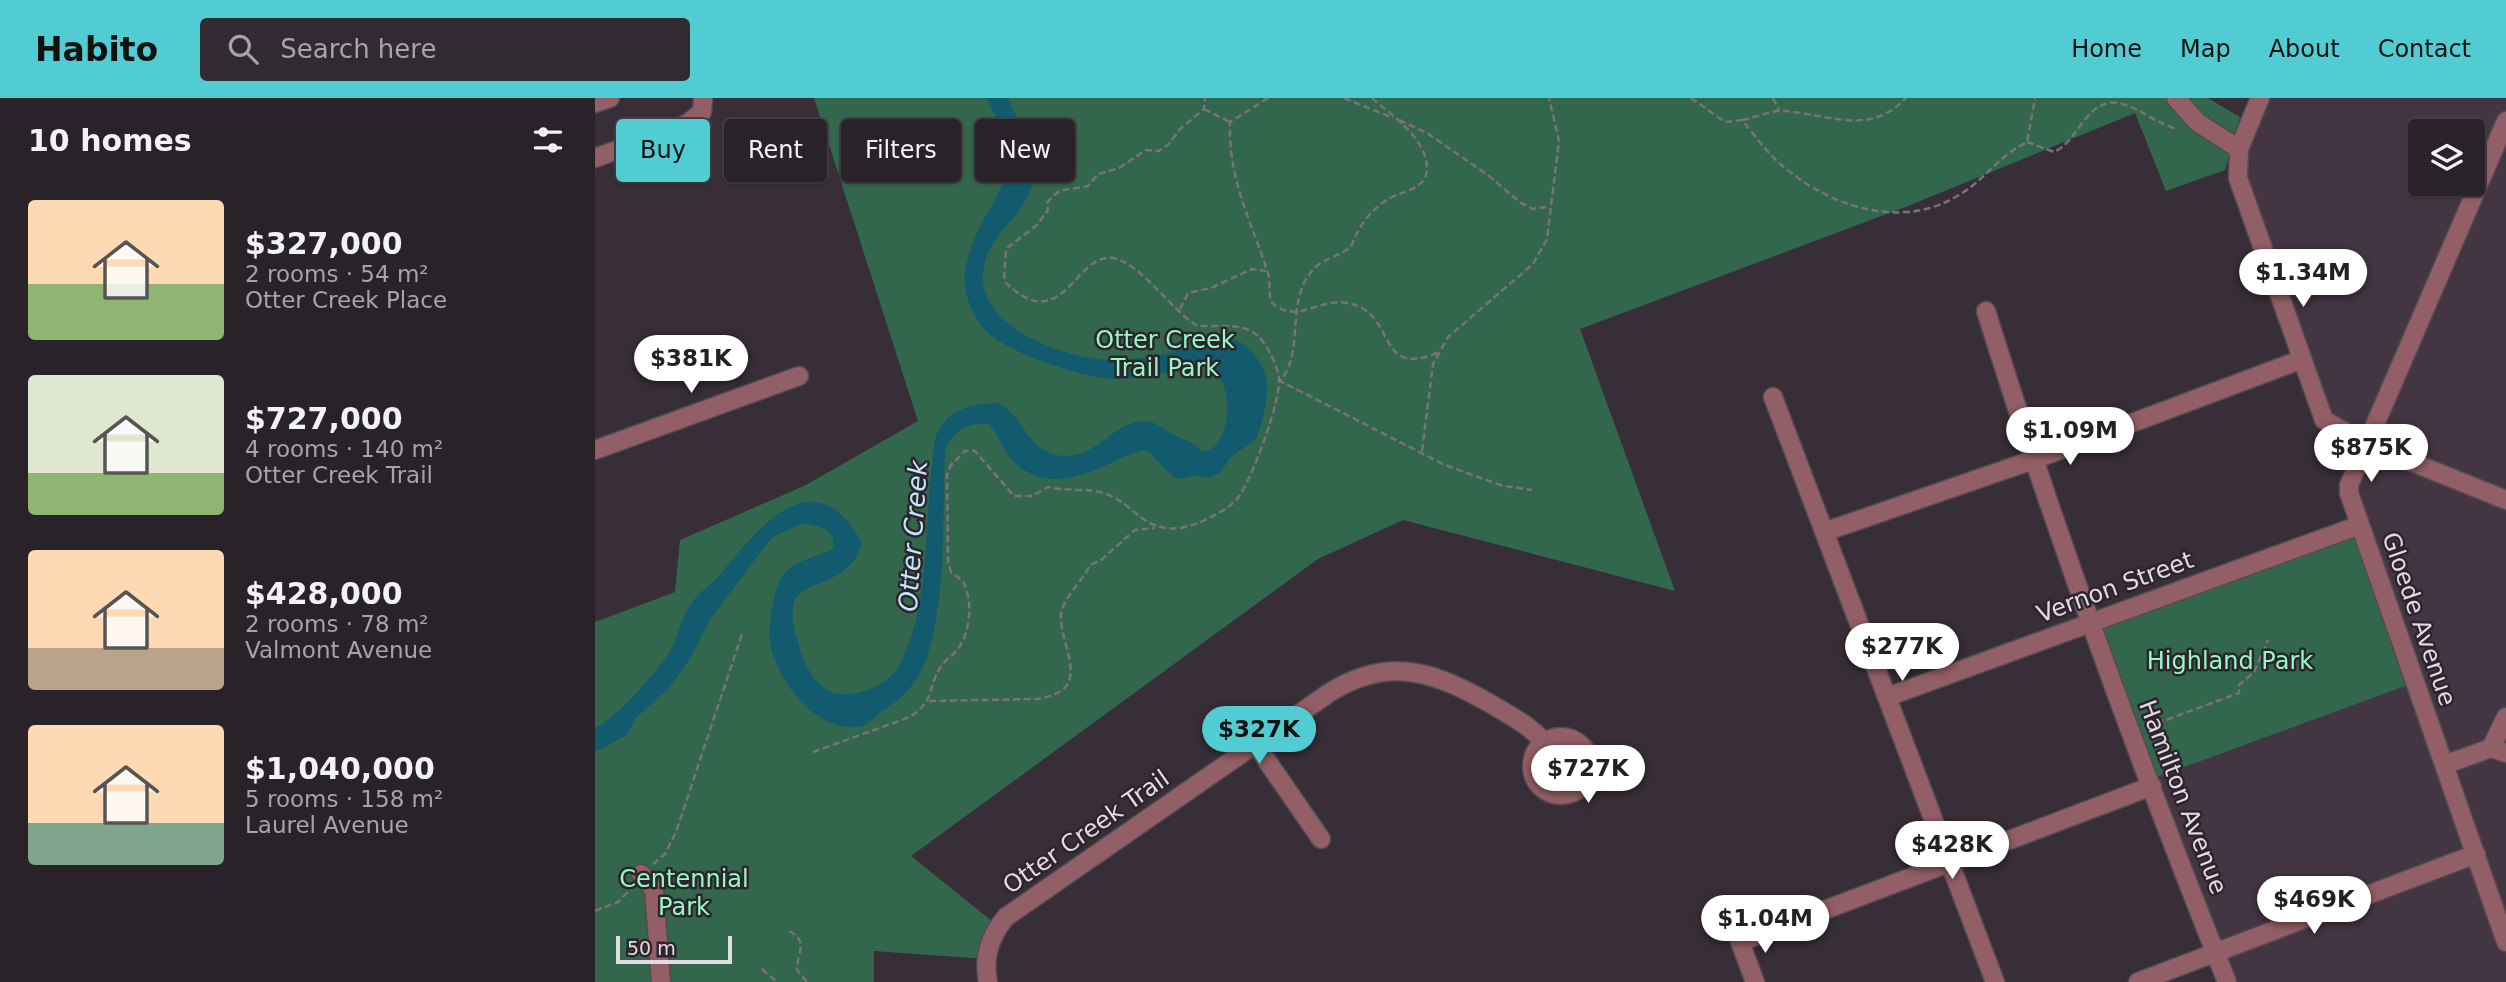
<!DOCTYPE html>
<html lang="en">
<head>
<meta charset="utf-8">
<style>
  body { margin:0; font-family:"DejaVu Sans",sans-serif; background:#322a31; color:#f1f3f6; height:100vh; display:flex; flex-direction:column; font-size:26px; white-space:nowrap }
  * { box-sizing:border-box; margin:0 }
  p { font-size:23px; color:#a5a4a8 }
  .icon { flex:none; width:38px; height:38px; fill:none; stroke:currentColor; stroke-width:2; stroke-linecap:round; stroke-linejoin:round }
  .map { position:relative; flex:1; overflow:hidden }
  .side { display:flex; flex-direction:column; background:#2a2229; width:595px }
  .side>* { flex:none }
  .hud { position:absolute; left:21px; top:21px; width:665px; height:63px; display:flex; gap:14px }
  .fabs { position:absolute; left:1813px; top:21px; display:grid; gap:14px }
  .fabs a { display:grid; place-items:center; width:77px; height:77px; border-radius:7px; background:#2a2229; box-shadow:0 2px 5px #0004,0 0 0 2px #463f46; font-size:35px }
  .scale { position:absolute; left:21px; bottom:18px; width:116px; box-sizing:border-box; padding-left:7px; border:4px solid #e2dbe1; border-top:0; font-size:19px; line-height:24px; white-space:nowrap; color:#e2dbe1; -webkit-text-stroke:5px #2e242d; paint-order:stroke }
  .price { position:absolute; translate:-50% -60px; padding:0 16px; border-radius:24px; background:#fff; color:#222; font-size:23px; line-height:46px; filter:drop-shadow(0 2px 4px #0008) }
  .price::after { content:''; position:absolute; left:50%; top:42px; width:21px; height:16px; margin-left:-10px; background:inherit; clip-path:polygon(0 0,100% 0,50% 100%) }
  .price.selected { background:#51ccd3; color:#111 }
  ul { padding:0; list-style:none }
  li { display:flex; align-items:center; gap:21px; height:175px; padding:0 28px }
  li span { display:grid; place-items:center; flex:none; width:196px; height:140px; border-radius:7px; color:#555 }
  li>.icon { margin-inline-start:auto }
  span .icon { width:84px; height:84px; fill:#fffc; stroke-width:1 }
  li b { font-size:30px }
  h2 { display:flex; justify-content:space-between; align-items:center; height:84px; padding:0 28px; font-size:30px }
  .pill { padding:0 24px; border-radius:7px; background:#2a2229; box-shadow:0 2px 5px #0004,0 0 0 2px #463f46; font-size:24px; line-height:63px }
  .pill.selected { background:#51ccd3; color:#111 }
  header { display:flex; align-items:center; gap:42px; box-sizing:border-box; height:98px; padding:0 35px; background:#51ccd3; color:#111 }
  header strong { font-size:33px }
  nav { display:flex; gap:38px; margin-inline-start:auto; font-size:24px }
  .search { width:490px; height:63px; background:#322a31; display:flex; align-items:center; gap:18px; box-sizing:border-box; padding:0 24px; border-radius:7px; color:#a5a4a8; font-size:26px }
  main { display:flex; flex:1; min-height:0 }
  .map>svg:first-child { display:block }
</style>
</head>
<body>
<header>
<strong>Habito</strong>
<div class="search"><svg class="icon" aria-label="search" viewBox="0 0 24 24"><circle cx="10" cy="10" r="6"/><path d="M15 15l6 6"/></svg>Search here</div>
<nav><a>Home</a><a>Map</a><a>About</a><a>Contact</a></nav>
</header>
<main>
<section class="side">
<h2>10 homes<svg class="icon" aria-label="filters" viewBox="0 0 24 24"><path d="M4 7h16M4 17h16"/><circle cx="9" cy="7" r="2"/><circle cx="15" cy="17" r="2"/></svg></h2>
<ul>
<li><span style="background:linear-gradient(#ffd9b3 60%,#8fb573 0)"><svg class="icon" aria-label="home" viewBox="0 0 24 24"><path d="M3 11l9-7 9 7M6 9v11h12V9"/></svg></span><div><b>$327,000</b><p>2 rooms · 54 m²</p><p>Otter Creek Place</p></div></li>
<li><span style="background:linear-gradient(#dfe7d0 70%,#8fb573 0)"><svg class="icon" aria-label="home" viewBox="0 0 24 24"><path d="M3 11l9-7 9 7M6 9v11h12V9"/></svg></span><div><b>$727,000</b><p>4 rooms · 140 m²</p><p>Otter Creek Trail</p></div></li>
<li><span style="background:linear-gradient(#ffd9b3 70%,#b9a48a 0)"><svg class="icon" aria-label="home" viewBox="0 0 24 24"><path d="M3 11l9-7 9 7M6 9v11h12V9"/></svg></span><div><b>$428,000</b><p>2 rooms · 78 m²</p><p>Valmont Avenue</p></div></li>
<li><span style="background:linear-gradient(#ffd9b3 70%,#7fa58c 0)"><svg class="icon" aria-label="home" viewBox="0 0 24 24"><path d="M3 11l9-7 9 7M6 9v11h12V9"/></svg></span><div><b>$1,040,000</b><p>5 rooms · 158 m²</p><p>Laurel Avenue</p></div></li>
</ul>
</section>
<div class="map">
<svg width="1911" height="884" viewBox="0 0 1911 884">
  <rect width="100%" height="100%" fill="#382e37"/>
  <!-- built -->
  <path fill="#443543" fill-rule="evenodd" d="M1668,0H1911V884H1632L1554,682L1821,583L1754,391L1772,346L1739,330L1643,80ZM1825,33H1878V86H1825Z"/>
  <!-- green -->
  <path fill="#32674d" d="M219,0H1613L1645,19L1630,72L1571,93L1540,15L1313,108L985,231L1080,493L808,422L723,461L316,758L403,828L391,861L279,853V884H0V524L80,494L85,442L211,387L323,323Z
    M1765,427L1821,584L1554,682L1497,524Z"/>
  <!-- water -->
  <path fill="#125b6e" d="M391,0H412C441,55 458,75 412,127C400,141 390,155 388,174C383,232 476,263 522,262C558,261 597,250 631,239C650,241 671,265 672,286C673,302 667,324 662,340L636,359L625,375L614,380L601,377L586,381L578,379L555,355L547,352C506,366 462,401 421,366C408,355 405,338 394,326C375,323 354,335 350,354C347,418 352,495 333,556C327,578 311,598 292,610C281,616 275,628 261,629C218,632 182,581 175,545C172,533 179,493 185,482C198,459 220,462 238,450V440L232,431L209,425L183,436L174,443L115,521L96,559L74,590L40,621L32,637L0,654V629C18,625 72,564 79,545C85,530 88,516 99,502C105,493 115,488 122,480C160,435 218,354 267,445C254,492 202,479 198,509C196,524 201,536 205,550C215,583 232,605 269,593C285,588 299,579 306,564C339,495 327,412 341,338C352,311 375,306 403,305C429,318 431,350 462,357C503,365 522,315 556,324C563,326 569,331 575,335C588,342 597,342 607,354C641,348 639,274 610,265C581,272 550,281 520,281C490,281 412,255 391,233C378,219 367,194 370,174C384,94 442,94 391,0Z"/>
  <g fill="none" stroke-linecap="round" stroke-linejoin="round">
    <defs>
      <path id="minor" d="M1581,0L1602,24L1644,51
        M1665,0L1644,51L1643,80L1729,322L1772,346L1911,402
        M0,5L15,0
        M1911,23L1754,387V395L1911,844
        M0,60L92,26L107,14L108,0
        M1391,213C1462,440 1544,664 1632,884
        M1178,299L1400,884
        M0,352L204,278
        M1229,434L1438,362L1705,262
        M1292,599L1765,427
        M937 668a29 29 0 1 1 58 0a29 29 0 1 1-58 0Z
        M661,647L726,741
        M1896,650L1911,619
        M1849,667L1896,650L1911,655
        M46,776L59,792L66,884
        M393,884C388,860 395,838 411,819L734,595C794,557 840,574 896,606C916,618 934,627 949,644
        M1160,884L1145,844L1557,688
        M1543,884L1881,756"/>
    </defs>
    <!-- minor casing -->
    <use href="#minor" stroke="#534a52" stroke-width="21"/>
    <!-- path -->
    <path stroke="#7a7179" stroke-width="2.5" stroke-dasharray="7 3.5" stroke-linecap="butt" d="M673,0L635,24C633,81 655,120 672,172C676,182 673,193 676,204C707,231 728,190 767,210C799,228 786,279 844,254
      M749,0L798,20
      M777,0C800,20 841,47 830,81C819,93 810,93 797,99C776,110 763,129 756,149C746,157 732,160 723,167C687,197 712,252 685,283L850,367L908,388L937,392
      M1096,0L1130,24L1147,22C1158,35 1169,51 1182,63C1230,107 1304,134 1364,97C1391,81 1402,59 1432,44L1440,0
      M1178,0L1184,12
      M609,11L635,24
      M804,22L832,35L894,78L926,105L938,111L952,109
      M1147,22C1159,20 1177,12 1189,13C1234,16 1274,39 1311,0
      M1432,44L1459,54C1484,43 1491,0 1524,5C1545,10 1559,24 1579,30L1583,28
      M585,211L593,195L616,190L657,171L671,173
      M827,353L838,266L853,239L938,166L952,141L964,43L954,0
      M334,603L441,601C500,593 466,553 466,519C465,502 488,483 495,467L506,462L540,432L560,430
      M1552,629L1644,595V587L1659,574L1673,542
      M218,654L315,619C340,602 332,592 345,570C349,562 358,558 363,551C376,532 378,503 368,483L356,474L353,465L352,377L356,367L370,353H380L419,398H437L453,389C472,394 492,389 511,396C542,407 546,434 585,430C601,428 632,413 642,401C656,385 686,302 684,281C683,268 672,247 663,238C645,222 622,231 601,227C579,214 547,168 522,161C480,148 470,244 409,183L411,151L442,127L453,112L452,105C465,87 474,93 493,88L503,76L524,70L551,52L564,53L573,47L585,31L609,11L610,0
      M58,766L70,756L81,734L147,536
      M0,813L23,804L38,789
      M194,833C214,843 202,854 202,872L212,884
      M167,871L182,884"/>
    <!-- minor -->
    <use href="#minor" stroke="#935f66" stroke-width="18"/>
  </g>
  <g text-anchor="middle" stroke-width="5" stroke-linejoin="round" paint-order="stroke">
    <!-- park labels -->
    <g font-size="24" fill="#94fac5" stroke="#2e242d">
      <text x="570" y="250">Otter Creek<tspan x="570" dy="28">Trail Park</tspan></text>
      <text x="1635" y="571">Highland Park</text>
      <text x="89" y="789">Centennial<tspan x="89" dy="28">Park</tspan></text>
    </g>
    <!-- street labels -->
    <g font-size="24" fill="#e2dbe1" stroke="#2e242d">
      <text transform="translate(1520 489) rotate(-20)" y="8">Vernon Street</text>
      <text transform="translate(1824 521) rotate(71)" y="8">Gloede Avenue</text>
      <text transform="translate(1588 699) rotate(69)" y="8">Hamilton Avenue</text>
      <text transform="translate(491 734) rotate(-35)" y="8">Otter Creek Trail</text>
    </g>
    <!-- water labels -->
    <g font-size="26" font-style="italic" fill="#bee9f8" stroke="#2e242d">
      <text transform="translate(318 438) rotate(-86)" y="9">Otter Creek</text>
    </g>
  </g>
</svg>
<div class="fabs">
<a><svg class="icon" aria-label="layers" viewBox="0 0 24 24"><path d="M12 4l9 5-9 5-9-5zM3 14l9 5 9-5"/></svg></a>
</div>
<div class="scale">50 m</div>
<b class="price" style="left:1708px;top:211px">$1.34M</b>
<b class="price" style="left:96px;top:297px">$381K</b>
<b class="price" style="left:1475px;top:369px">$1.09M</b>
<b class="price" style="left:1776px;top:386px">$875K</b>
<b class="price" style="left:1307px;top:585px">$277K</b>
<b class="price selected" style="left:664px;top:668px">$327K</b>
<b class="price" style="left:993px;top:707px">$727K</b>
<b class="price" style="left:1357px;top:783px">$428K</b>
<b class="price" style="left:1719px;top:838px">$469K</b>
<b class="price" style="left:1170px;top:857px">$1.04M</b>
<div class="hud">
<a class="pill selected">Buy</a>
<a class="pill">Rent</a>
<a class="pill">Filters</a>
<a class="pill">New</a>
</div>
</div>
</main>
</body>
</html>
